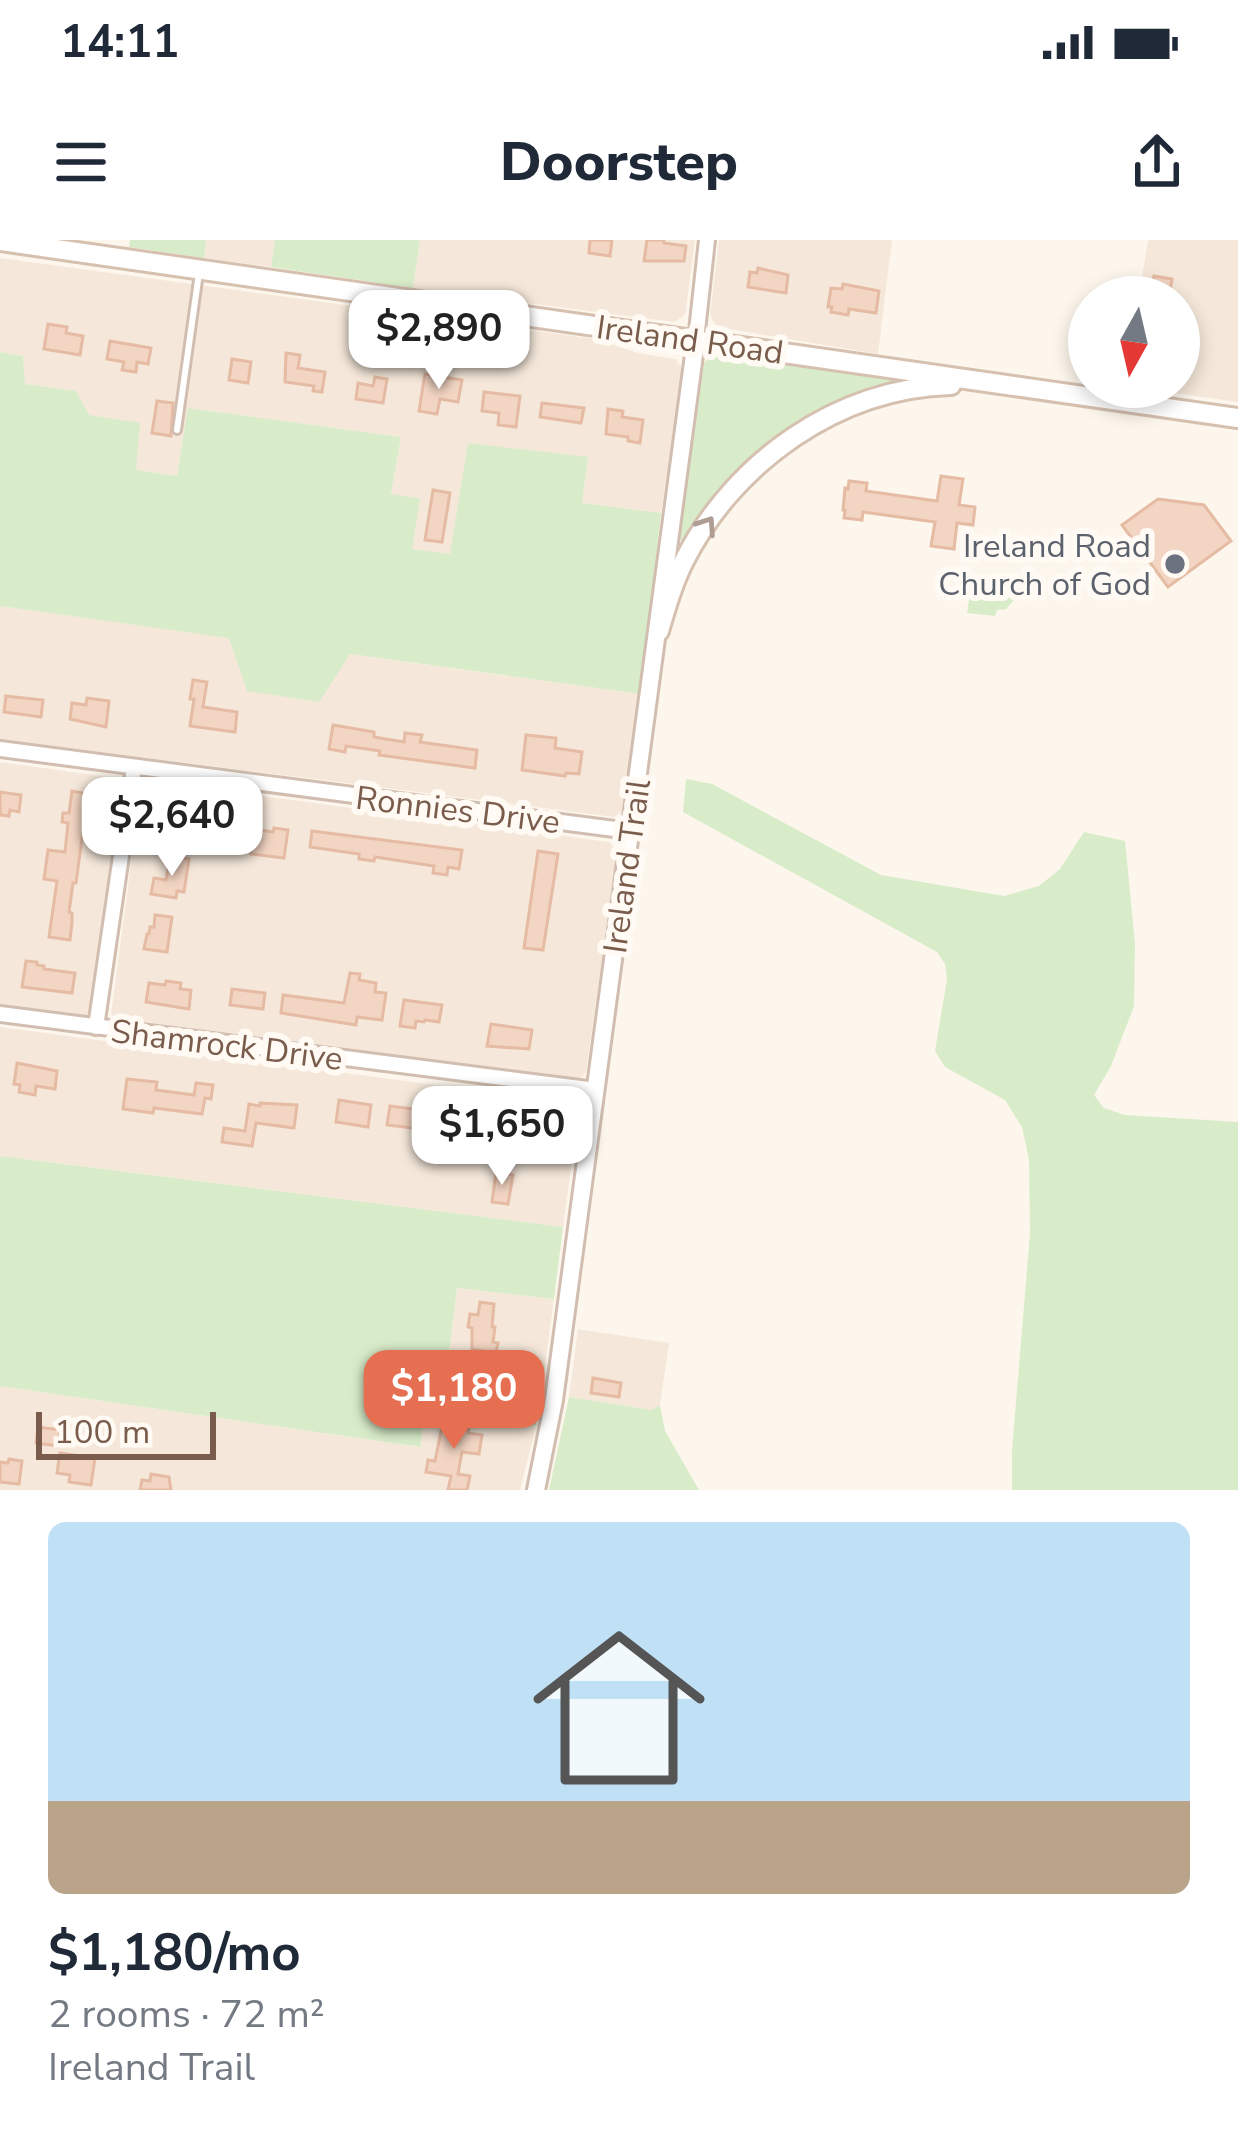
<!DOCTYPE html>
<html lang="en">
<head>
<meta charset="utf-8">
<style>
  body { margin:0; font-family:"Nunito Sans",sans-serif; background:#f2f2f3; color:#1f2937; height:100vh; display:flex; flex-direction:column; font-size:45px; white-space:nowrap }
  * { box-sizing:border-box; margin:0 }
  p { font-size:39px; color:#747a83 }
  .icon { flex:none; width:66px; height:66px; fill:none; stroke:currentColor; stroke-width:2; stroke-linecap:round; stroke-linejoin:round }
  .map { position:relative; height:1250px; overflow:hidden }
  .sheet { display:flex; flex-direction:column; background:#fff; flex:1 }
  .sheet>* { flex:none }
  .needle { width:78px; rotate:188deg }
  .fabs { position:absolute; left:1068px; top:36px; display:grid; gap:24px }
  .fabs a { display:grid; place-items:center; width:132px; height:132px; border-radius:50%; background:#fff; box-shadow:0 6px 18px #0003; font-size:60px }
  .scale { position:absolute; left:36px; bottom:30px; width:180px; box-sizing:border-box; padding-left:12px; border:6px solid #7a5c4d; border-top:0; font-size:33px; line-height:42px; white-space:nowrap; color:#7a5c4d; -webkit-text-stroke:9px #fffaf3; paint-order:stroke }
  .price { position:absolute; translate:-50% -102px; padding:0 27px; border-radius:24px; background:#fff; color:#222; font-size:39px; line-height:78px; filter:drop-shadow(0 3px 6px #0008) }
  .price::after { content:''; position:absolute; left:50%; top:72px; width:36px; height:27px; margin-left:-18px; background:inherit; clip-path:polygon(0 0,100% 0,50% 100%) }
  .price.active { background:#e76f51; color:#fff }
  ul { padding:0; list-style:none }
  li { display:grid; align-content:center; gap:24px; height:636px; padding:0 48px }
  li+li { border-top:3px solid #e0e1e3 }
  li span { display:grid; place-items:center; height:372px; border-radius:18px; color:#555 }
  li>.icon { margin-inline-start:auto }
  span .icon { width:216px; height:216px; fill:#fffc; stroke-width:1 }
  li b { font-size:51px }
  .status { display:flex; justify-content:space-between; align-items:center; height:84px; padding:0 60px; background:#fff; direction:ltr }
  .status svg { height:33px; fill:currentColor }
  header { display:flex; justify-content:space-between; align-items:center; height:156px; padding:0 48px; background:#fff; font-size:54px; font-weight:800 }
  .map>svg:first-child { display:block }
</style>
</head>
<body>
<div class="status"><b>14:11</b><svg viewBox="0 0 49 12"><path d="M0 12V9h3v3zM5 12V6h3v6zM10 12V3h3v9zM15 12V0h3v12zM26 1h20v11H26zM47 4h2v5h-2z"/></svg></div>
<header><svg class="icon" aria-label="menu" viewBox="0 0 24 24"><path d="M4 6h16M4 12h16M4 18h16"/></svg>Doorstep<svg class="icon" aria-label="share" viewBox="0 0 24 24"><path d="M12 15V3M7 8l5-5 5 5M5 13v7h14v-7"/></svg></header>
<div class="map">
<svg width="1238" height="1250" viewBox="0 0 1238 1250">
  <rect width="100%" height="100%" fill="#fdf6ec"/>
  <!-- residential -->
  <path fill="#f5e8da" d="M206,0H275L271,27L204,18Z
    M420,0H695L685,75L674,82L413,48Z
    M719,0H892L878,114L717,87L710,75Z
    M1148,0H1238V162L1131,147H1179V57H1139Z
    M0,18L602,100L637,113L675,119L683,129L661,273L582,263L588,218L468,204L450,315L411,309L391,254L401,197L189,168L177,236L135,230L89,175L75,151L25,144L23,116L0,112Z
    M0,366L640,454L624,570L614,577L0,499Z
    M0,522L116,538L121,545L90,773L84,777L0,765Z
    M148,541L609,602L617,610L586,832L580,839L119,782L111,774L141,548Z
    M0,787L571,863L579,872L563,987L0,916Z
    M457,1048L554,1059L545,1125L449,1114Z
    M578,1089L669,1103L660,1165L652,1170L569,1157Z
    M0,1146L419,1207L425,1170L536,1187L520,1250H0Z"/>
  <!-- green -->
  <path fill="#d8ecc9" d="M130,0H206L204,18L129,7Z
    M275,0H420L413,48L271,27Z
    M0,112L23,116L25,144L76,151L89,175L140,183L136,230L177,236L188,168L401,197L391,254L420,259L412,309L450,314L468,203L588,217L582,263L661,273L640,454L350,414L319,462L247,451L229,398L0,366Z
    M724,114L888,136L896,143L894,147L807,179L686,305L679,298L704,123L711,116Z
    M1005,346H1011L1016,351V358L1006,369L997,370L995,376L967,373L970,354L976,355Z
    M686,539L712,544L881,635L1004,656L1039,646L1060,629L1084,592L1125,601L1135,703L1134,766L1111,826L1094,855L1104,868L1125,875L1238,882V1250H1012V1211L1030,993L1029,920L1022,887L1005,860L945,827L935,811L947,739L945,724L937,712L683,572Z
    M0,916L563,987L554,1059L457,1048L449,1113L545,1125L536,1186L426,1170L420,1207L0,1146Z
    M569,1157L652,1170L660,1165L665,1191L699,1250H549Z"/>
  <!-- building -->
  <path fill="#f3d5c3" stroke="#e6bba3" stroke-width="3" d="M590,0H612L610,16L589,13Z
    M647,0H664V3L686,6L684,21H644Z
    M758,28L788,35L786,53L748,47L750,32L757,33Z
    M1154,36L1172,39L1169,57L1151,56Z
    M843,44L879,51L876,73L849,69L848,75L831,72L832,67H828L831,48L842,49Z
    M48,84L67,87L66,93L83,96L80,115L44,109Z
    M110,101L151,108L148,124L137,122L136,132L122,130L124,122L107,119Z
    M286,113L300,115L298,128L325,132L322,152L313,151L314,146L285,142Z
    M232,119L251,122L248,143L229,140Z
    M425,134L462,140L458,162L440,159L437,174L419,171Z
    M375,137L387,139L383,163L356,159L358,143L373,146Z
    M484,152L520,156L516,187L498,185L499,173L482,171Z
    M157,161L173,163L171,196L152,193Z
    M542,163L584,168L581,183L540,177Z
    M608,169L623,171L622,177L643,180L640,203L628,201V197L606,194Z
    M941,236L963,239L959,265L975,267L973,285L957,283L954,309L931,306L935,282L863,272L862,280L844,278L845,270H843L845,248L848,249L849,241L867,243L866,251L937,261Z
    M433,250L450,253L442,302L425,300Z
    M1158,259L1204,265L1231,301L1168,347L1122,285Z
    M193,440L207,442L203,467L237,472L235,492L190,486L194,459H190Z
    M6,456L43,460L41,477L4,472Z
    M87,458L109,461L106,487L70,479L72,463L86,465Z
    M333,485L374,492V497L404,502L405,493L422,495L420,502L477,510L475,528L379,515L380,511L346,506L345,512L329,509Z
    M526,495L556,498L555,508L582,512L579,534L566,533L565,536L522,530Z
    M72,551L88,554L76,643H73L69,672L72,673V683L70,700L49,697L57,641L44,639L48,610L65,612L68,583L62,582L63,573H69Z
    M0,552L21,555L19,572L10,570L9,576L0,575Z
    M174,564L215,570L211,593L170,587Z
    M274,588L288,590L284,618L251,614L254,589L273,592Z
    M312,591L462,610L459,629L448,627L447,635L433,633L434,626L375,617L374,621L359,619V614L310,607Z
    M538,611L558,614L543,710L524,708Z
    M170,616L189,619L184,652L177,651L176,658L151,654L154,638L166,640Z
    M155,675L172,677L167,712L144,709L147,694H149L150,687H154Z
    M26,721L37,722V725L44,726V729L75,733L72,753L22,747Z
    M350,733L360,734L359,740L376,743L375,752L386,753L382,780L357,777L356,785L281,773L283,755L344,763Z
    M166,741L181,743L180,749L191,750L189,769L146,762L149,743L165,745Z
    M232,749L265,753L263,769L230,765Z
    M404,760L442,765L439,782L425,780L424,782L416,781L415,788L400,786Z
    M491,784L532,790L529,809L487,806Z
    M17,823L57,831L55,849L36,846L35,855L19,852L20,845L14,844Z
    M127,839L157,842L156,850L194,855L196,843L213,845L211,859L205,858L202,874L154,868L153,873L123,869Z
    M339,860L371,865L368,887L336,882Z
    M260,863L297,865L294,888L256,883L252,906L222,902L224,888L245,891L249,864L260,866Z
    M390,866L443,873L444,866L459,868L456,884L431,881L430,890L387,885Z
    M503,873L520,875L515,917L497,915Z
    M496,933L513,935L508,964L492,962Z
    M480,1062L494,1064L492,1087H495L493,1102L498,1103L496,1113L472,1109V1088L468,1087L470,1074L478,1075Z
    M593,1138L621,1143L619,1157L591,1153Z
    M444,1177L470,1181L468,1193L482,1195L479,1214L462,1212L458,1234L470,1236L467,1250H448L451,1236L426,1232L428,1220L435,1221Z
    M38,1187L60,1190L58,1206L36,1203Z
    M60,1213L95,1218L91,1245L69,1242L70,1235L57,1233Z
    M9,1219L22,1221L19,1244L0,1242V1222L8,1223Z
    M151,1234L169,1237L171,1250H140L142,1240L150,1241Z"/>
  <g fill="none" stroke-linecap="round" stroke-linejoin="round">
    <defs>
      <path id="service" d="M177,190L199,33"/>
      <path id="minor" d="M696,100L707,0
        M0,509L630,591
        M0,774L596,850
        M96,787L134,527"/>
      <path id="tertiary" d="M536,1250L554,1160L696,100"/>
      <path id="secondary" d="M0,1L1238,178
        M659,391C666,367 673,343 684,321C734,222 838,148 951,145"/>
    </defs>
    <!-- service casing -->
    <use href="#service" stroke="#d1beb0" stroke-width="12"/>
    <!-- minor casing -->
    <use href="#minor" stroke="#d1beb0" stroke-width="20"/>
    <!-- tertiary casing -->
    <use href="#tertiary" stroke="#d1beb0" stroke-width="22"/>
    <!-- secondary casing -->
    <use href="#secondary" stroke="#d6c0b0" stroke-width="24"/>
    <!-- service -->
    <use href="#service" stroke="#fff" stroke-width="6"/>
    <!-- minor -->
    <use href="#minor" stroke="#fff" stroke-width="14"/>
    <!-- tertiary -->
    <use href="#tertiary" stroke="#fff" stroke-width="16"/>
    <!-- secondary -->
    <use href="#secondary" stroke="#fff" stroke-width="18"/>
  </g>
  <!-- one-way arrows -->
  <defs><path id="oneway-chevron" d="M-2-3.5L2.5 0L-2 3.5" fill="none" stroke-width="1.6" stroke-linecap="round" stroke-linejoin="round" transform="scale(3)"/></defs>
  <use stroke="#af9d94" href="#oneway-chevron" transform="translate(707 285) rotate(-56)"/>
  <!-- markers -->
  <circle fill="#6b7280" stroke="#fffaf3" stroke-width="4.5" cx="1175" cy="324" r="12"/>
  <g text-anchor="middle" stroke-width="12" stroke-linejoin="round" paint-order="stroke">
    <!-- street labels -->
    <g font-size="33" fill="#7a5c4d" stroke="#fffaf3">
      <text transform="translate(690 99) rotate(8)" y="12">Ireland Road</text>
      <text transform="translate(458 569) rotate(7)" y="12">Ronnies Drive</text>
      <text transform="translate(626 626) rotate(-82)" y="12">Ireland Trail</text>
      <text transform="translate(227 804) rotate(7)" y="12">Shamrock Drive</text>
    </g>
    <!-- worship labels -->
    <g font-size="33" fill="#5b616d" stroke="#fffaf3" text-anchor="end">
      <text x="1151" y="317">Ireland Road<tspan x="1151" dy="38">Church of God</tspan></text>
    </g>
  </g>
</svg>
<div class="fabs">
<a><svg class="needle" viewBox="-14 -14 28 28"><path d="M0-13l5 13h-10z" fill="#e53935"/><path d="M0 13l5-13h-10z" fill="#747a83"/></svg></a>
</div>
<div class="scale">100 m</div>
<b class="price" style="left:439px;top:152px">$2,890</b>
<b class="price" style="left:172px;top:639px">$2,640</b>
<b class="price" style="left:502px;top:948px">$1,650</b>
<b class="price active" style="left:454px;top:1212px">$1,180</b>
</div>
<section class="sheet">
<ul>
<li><span style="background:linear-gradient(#bfe0f5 75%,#b9a48a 0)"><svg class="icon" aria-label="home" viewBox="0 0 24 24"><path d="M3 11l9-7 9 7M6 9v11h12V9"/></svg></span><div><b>$1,180/mo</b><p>2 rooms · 72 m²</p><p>Ireland Trail</p></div></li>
</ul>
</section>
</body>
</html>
